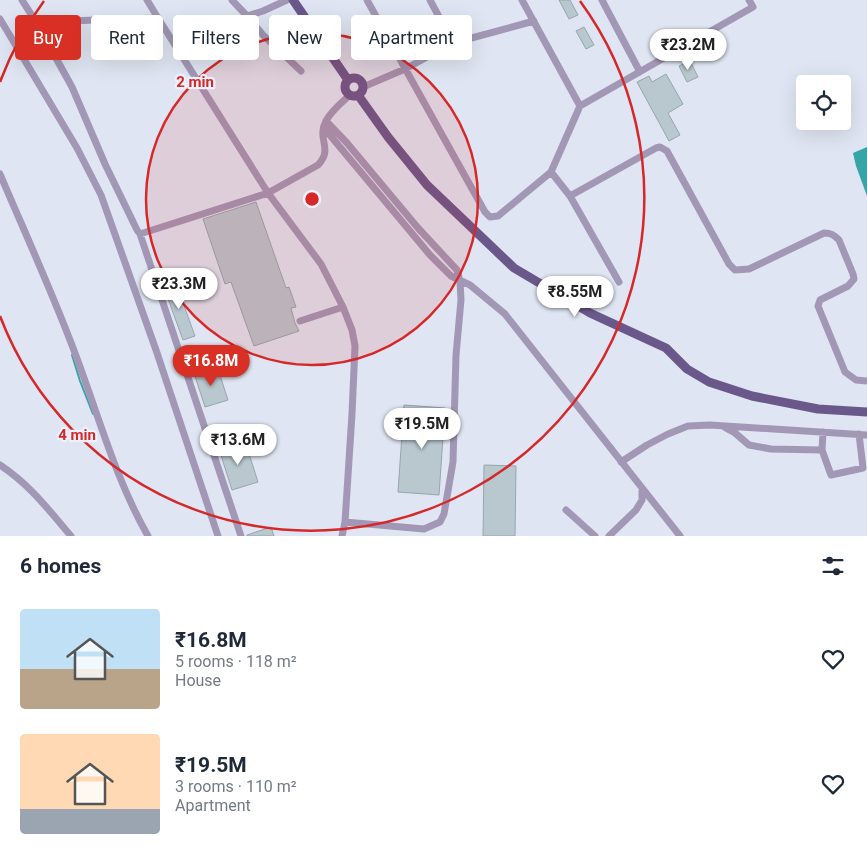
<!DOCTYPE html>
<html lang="en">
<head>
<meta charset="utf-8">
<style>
  body { margin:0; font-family:Roboto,sans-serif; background:#f2f2f3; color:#1f2937; height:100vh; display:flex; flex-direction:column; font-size:19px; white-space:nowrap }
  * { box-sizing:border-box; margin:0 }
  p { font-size:16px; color:#747a83 }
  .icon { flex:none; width:28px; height:28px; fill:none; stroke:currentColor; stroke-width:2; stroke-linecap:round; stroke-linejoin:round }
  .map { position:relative; height:536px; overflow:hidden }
  .sheet { display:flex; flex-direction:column; background:#fff; flex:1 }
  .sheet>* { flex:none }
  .guide { position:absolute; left:15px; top:15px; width:500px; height:45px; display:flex; gap:10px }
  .fabs { position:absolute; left:796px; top:75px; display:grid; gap:10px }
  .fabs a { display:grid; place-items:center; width:55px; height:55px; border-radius:5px; background:#fff; box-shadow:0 5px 20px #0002; font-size:25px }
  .price { position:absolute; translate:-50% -42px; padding:0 11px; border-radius:18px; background:#fff; color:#222; font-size:16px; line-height:32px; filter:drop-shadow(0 1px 2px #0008) }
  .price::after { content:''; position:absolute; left:50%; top:30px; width:15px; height:11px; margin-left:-8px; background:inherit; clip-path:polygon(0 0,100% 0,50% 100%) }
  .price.current { background:#d93025; color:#fff }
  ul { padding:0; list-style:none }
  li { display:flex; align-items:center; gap:15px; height:125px; padding:0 20px }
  li span { display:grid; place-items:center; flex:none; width:140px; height:100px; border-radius:5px; color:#555 }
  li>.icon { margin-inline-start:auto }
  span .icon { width:60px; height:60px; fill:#fffc; stroke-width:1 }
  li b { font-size:21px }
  h2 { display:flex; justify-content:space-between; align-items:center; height:60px; padding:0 20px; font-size:21px }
  .pill { padding:0 18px; border-radius:5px; background:#fff; box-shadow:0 5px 20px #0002; font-size:18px; line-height:45px }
  .pill.current { background:#d93025; color:#fff }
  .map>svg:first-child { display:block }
</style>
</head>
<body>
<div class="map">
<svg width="867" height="536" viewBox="0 0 867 536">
  <rect width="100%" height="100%" fill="#dfe5f2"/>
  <!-- water -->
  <path fill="#36a5a8" d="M867,147V196L856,166L853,153Z"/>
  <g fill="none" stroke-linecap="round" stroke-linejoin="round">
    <!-- stream -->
    <path stroke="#36a5a8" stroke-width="2" d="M72,355L80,381L93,414"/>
  </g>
  <!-- building -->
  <path fill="#b9c7cf" stroke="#97a5ac" d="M559,0H570L578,15L569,19Z
    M415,26L429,50L419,56L405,31Z
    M584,27L594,45L586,49L576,31Z
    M690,61L698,77L687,82L679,66Z
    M666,74L683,104L668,113L680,135L669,141L637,82L649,76L652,82Z
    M256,202L286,288L289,287L296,307L291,308L295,323L299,331L254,346L231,282L225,284L203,219Z
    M175,281L195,336L183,340L163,285Z
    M217,366L228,400L205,407L194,373Z
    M404,405L445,408L439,495L398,492Z
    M245,441L258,482L232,490L219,449Z
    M484,465L516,466L515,536H483Z
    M271,527L274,536H247V535Z"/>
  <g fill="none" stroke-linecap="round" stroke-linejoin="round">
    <!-- minor -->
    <path stroke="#a298b6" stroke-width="7" d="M22,0L36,22
      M147,0L158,18
      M232,0L247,16L263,11L287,0
      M367,0L485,212L490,217L498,216L551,172L580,106
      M522,0L580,106L753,7L749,0
      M602,0L640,72
      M247,16L263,35L301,71
      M0,19L77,148L101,195L156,350L218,536
      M453,43L534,21
      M363,87L405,69L453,43L430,0
      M326,121L347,143L418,228L457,270L460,281L461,300L456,355L453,462L444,514L440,522L424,529L345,522L352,414L355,346L352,330L343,307L321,264L268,193L158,18L36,22L72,87L105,164L137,230L140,234L268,193L318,165C334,148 316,140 326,121C331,111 341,103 350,95
      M326,121L329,134L430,255L451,276L470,285L505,314L680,536
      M551,172L570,196L619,282
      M0,174C23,228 47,281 68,335C95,402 112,473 148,536
      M570,196L656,148L660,147L667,151L729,264L735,270L749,269L824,233C831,233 834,235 839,240L853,274L854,279L848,286L820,300L818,306L845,372L856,380L867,381
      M140,234L241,536
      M300,321L343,307
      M724,427L735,433L749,445L771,449L822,450L823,432
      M822,450L831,475L863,468L859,434
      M621,462L647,445L668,434L688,426L710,425L867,435
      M0,465C30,485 48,509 71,536
      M566,510L595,536
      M342,536L345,522
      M609,536L636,510L642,500V490"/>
    <!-- major -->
    <path stroke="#6b588b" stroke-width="9" d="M293,0L348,80
      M345 87a9 9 0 1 1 18 0a9 9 0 1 1-18 0Z
      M358,95L388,137L427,185L514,268L590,313L666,348L687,369L709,382L752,396L818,409L867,412"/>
  </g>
  <!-- distance rings -->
  <circle cx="312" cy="199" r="166" fill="#d62828" fill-opacity=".12"/>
  <g fill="none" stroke="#d62828" stroke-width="2.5">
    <circle cx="312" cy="199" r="166"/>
    <path d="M0 82A333 333 0 0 1 44 1M580 1A333 333 0 1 1 0 316"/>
  </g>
  <circle cx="312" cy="199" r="8" fill="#d62828" stroke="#edf2fd" stroke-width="2.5"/>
  <g font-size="15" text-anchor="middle" font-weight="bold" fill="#d62828" stroke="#edf2fd" stroke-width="4.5" stroke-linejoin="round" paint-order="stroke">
    <text x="195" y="87">2 min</text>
    <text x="77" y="440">4 min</text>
  </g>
</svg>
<div class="fabs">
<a><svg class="icon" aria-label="locate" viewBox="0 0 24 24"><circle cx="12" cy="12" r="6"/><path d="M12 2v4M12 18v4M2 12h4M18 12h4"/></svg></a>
</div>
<b class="price" style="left:688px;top:71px">₹23.2M</b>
<b class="price" style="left:179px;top:310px">₹23.3M</b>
<b class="price" style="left:575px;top:318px">₹8.55M</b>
<b class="price current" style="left:211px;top:387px">₹16.8M</b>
<b class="price" style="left:422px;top:450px">₹19.5M</b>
<b class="price" style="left:238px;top:466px">₹13.6M</b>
<div class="guide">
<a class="pill current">Buy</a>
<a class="pill">Rent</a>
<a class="pill">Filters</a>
<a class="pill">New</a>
<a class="pill">Apartment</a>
</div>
</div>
<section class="sheet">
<h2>6 homes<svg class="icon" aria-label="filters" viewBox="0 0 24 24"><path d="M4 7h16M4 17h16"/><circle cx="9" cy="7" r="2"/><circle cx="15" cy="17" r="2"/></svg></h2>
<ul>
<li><span style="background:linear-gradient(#bfe0f5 60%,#b9a48a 0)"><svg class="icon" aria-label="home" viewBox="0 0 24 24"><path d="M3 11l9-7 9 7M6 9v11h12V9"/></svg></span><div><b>₹16.8M</b><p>5 rooms · 118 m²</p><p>House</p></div><svg class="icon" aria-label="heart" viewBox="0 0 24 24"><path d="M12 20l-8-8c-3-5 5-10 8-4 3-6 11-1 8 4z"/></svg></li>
<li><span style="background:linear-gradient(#ffd9b3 75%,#9aa5b1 0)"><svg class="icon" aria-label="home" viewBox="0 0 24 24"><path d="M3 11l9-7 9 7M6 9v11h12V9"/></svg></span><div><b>₹19.5M</b><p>3 rooms · 110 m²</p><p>Apartment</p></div><svg class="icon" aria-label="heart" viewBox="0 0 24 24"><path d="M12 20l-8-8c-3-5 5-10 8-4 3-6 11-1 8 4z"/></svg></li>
</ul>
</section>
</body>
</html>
